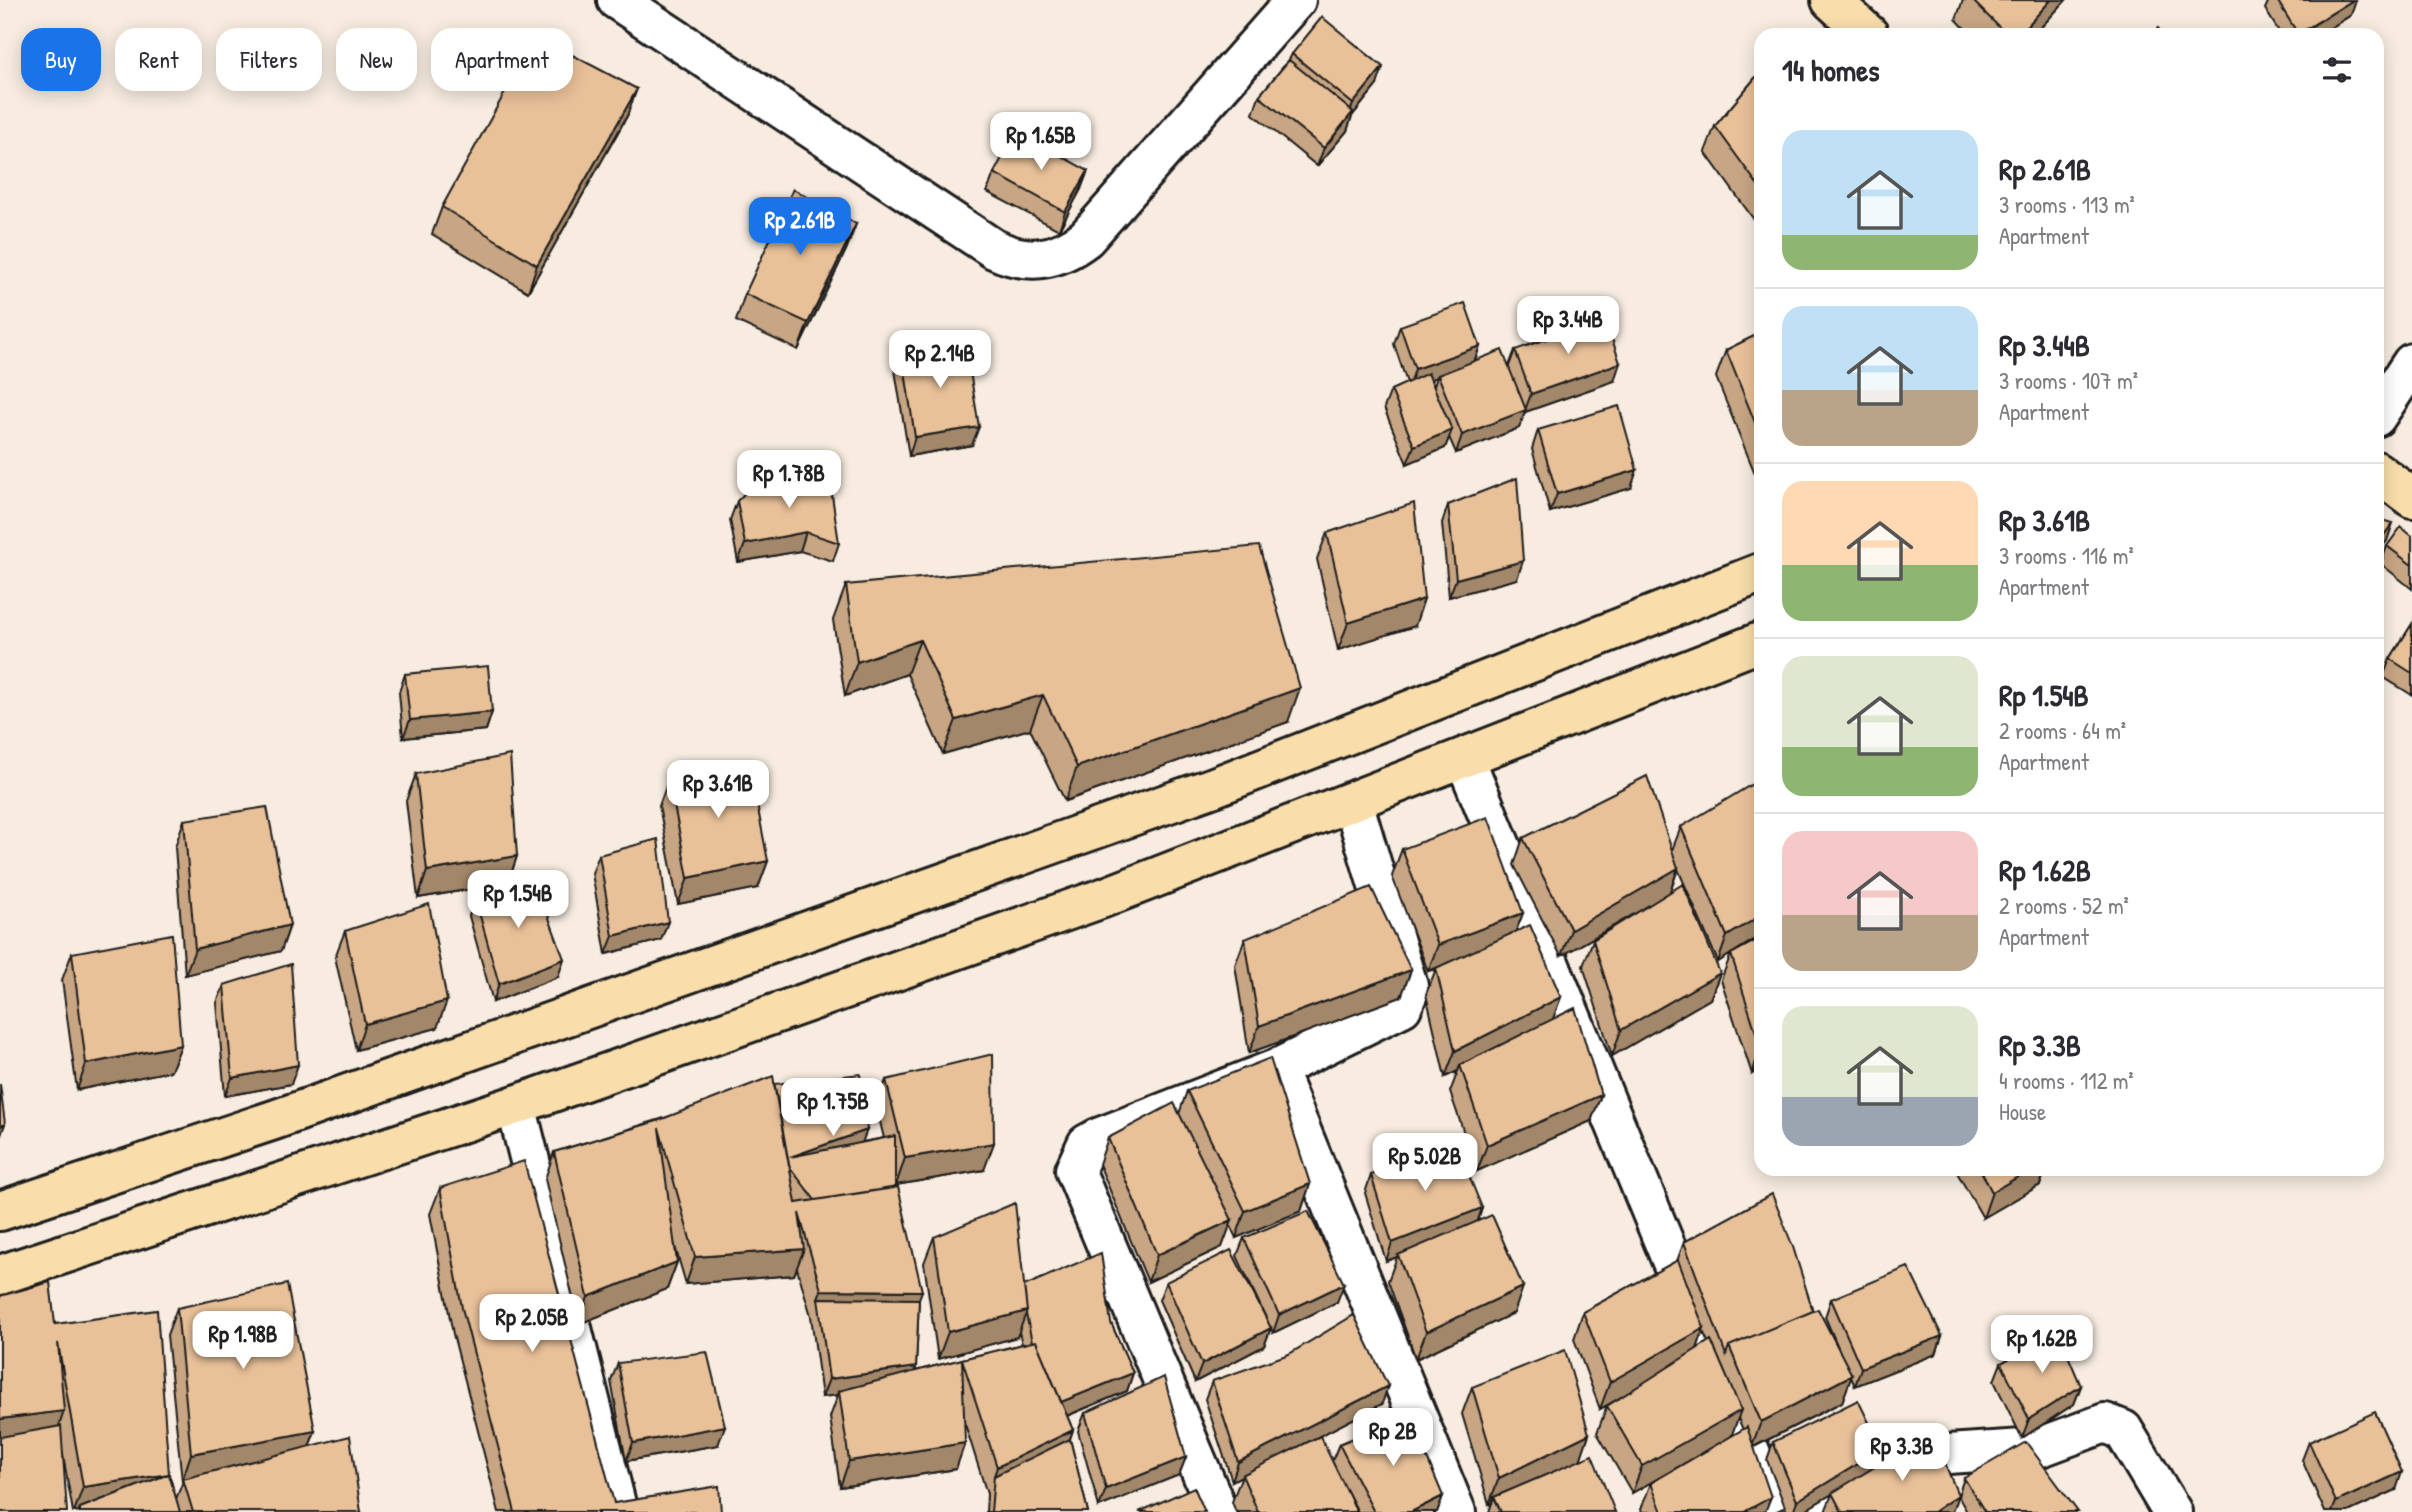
<!DOCTYPE html>
<html lang="en">
<head>
<meta charset="utf-8">
<style>
  body { margin:0; font-family:"Patrick Hand",sans-serif; background:#f2f2f3; color:#2b2b33; height:100vh; display:flex; flex-direction:column; font-size:26px; white-space:nowrap }
  * { box-sizing:border-box; margin:0 }
  p { font-size:23px; color:#7c7c81 }
  .icon { flex:none; width:38px; height:38px; fill:none; stroke:currentColor; stroke-width:2; stroke-linecap:round; stroke-linejoin:round }
  .map { position:relative; flex:1; overflow:hidden }
  .sheet { position:absolute; left:1754px; top:28px; width:630px; height:1148px; display:flex; flex-direction:column; background:#fff; border-radius:21px; box-shadow:0 4px 18px #0003 }
  .sheet>* { flex:none }
  .guide { position:absolute; left:21px; top:28px; width:665px; height:63px; display:flex; gap:14px }
  .price { position:absolute; translate:-50% -60px; padding:0 16px; border-radius:14px; background:#fff; color:#222; font-size:23px; line-height:46px; filter:drop-shadow(0 2px 4px #0008) }
  .price::after { content:''; position:absolute; left:50%; top:42px; width:21px; height:16px; margin-left:-10px; background:inherit; clip-path:polygon(0 0,100% 0,50% 100%) }
  .price.active { background:#1a73e8; color:#fff }
  ul { padding:0; list-style:none }
  li { display:flex; align-items:center; gap:21px; height:175px; padding:0 28px }
  li+li { border-top:2px solid #e1e1e2 }
  li span { display:grid; place-items:center; flex:none; width:196px; height:140px; border-radius:21px; color:#555 }
  li>.icon { margin-inline-start:auto }
  span .icon { width:84px; height:84px; fill:#fffc; stroke-width:1 }
  li b { font-size:30px }
  h2 { display:flex; justify-content:space-between; align-items:center; height:84px; padding:0 28px; font-size:30px }
  .chip { padding:0 24px; border-radius:21px; background:#fff; box-shadow:0 4px 18px #0003; font-size:24px; line-height:63px }
  .chip.active { background:#1a73e8; color:#fff }
  .map>svg:first-child { display:block }
</style>
</head>
<body>
<div class="map">
<svg width="2412" height="1512" viewBox="0 0 2412 1512">
  <rect width="100%" height="100%" fill="#f8ece0"/>
  <filter id="ink" filterUnits="userSpaceOnUse"><feTurbulence type="fractalNoise" baseFrequency=".0143" numOctaves="2"/><feDisplacementMap in="SourceGraphic" scale="14" xChannelSelector="R" yChannelSelector="G"/><feConvolveMatrix kernelMatrix="1 2 1 2 8 2 1 2 1" color-interpolation-filters="sRGB"/></filter>
  <g filter="url(#ink)">
    <g fill="none" stroke-linecap="round" stroke-linejoin="round">
      <defs>
        <path id="street" d="M617,0L994,249C1028,265 1056,261 1086,238L1296,0
          M2376,417L2412,363
          M1465,759L1775,1512
          M1276,1069L1456,1512
          M516,1105L617,1508
          M1218,1512L1075,1170L1087,1144L1098,1138L1276,1069L1402,1007L1408,993V986L1353,802
          M1811,1512L1918,1456L2038,1448L2105,1423L2123,1430L2172,1512"/>
        <path id="primary" d="M1831,0L1869,35"/>
        <path id="highway" d="M2376,471L2412,498
          M0,1211L274,1120L1214,787L1760,573
          M0,1275L516,1105L1103,898L1760,642"/>
      </defs>
      <!-- street casing -->
      <use href="#street" stroke="#1c1c1c" stroke-width="44"/>
      <!-- primary casing -->
      <use href="#primary" stroke="#1c1c1c" stroke-width="44"/>
      <!-- highway casing -->
      <use href="#highway" stroke="#1c1c1c" stroke-width="44"/>
      <!-- street -->
      <use href="#street" stroke="#fff" stroke-width="38"/>
      <!-- primary -->
      <use href="#primary" stroke="#f9deab" stroke-width="38"/>
      <!-- highway -->
      <use href="#highway" stroke="#f9deab" stroke-width="38"/>
    </g>
    <!-- wall -->
    <path fill="#c8a684" stroke="#1c1c1c" stroke-width="2" fill-rule="evenodd" d="M1963,0H2066L2034,35H1971L1956,19Z
      M2269,0H2356L2351,15L2319,35H2281L2265,9Z
      M1292,54L1377,85L1352,116L1347,131L1317,166L1253,114L1259,96L1289,60Z
      M1760,72V228L1705,152L1715,126Z
      M627,116L528,292L432,234L442,207Z
      M994,173L1081,189L1059,230L987,192Z
      M856,224L846,250L798,350L736,321L745,294Z
      M1400,326L1480,346L1475,361L1509,366L1515,350L1614,381L1525,412L1519,428L1456,453L1449,437L1445,448L1407,464L1384,408L1391,390L1407,383L1394,344ZM1437,377L1434,386L1431,379Z
      M1760,333V486L1716,377L1726,350Z
      M902,352L972,445L909,456L895,370Z
      M1538,430L1631,488L1550,512L1532,449Z
      M737,501L839,543L833,561L800,551L738,562L730,520Z
      M1448,505L1517,579L1449,597L1442,523Z
      M1327,533L1415,626L1338,650L1317,559Z
      M2412,536V589L2381,564L2387,546Z
      M846,585L1288,722L1065,801L1030,729L943,754L907,674L845,696L833,620Z
      M2412,624V695L2383,677L2390,659Z
      M405,674L492,712L486,730L403,738L399,692Z
      M416,774L517,856L508,883L418,898L406,801Z
      M669,779L768,861L758,888L678,904L659,806Z
      M184,820L290,925L281,951L185,975L175,847Z
      M1681,827L1737,950L1760,938V1069L1752,1074L1721,980L1731,954L1718,962L1678,869L1670,892L1720,973L1710,999L1612,1056L1583,966L1593,940L1630,917L1561,956L1514,865L1523,838L1672,850Z
      M1402,849L1523,913L1516,931L1561,997L1552,1019L1601,1095L1591,1121L1477,1171L1450,1092L1458,1071L1445,1077L1426,994L1436,969L1428,971L1392,876Z
      M599,855L661,940L606,954L592,873Z
      M475,898L558,977L493,1002L469,916Z
      M345,931L437,1028L356,1050L335,957Z
      M1245,939L1411,970L1401,997L1249,1053L1235,965Z
      M72,953L181,1045L171,1071L77,1090L62,980Z
      M224,985L291,1084L225,1096L217,1003Z
      M886,1080L984,1170L896,1185L895,1188L919,1299L916,1367L915,1371L1022,1344L1019,1332L1017,1337L938,1359L924,1263L934,1237L1024,1286L1111,1323L1133,1373L1127,1391L1067,1416L1073,1430L1070,1439L1088,1512H986L987,1494L965,1424L956,1469L840,1487L830,1417L838,1395L822,1397L811,1316L797,1268L794,1275L686,1284L674,1243L677,1262L667,1289L579,1324L545,1179L554,1152L774,1084L862,1142L884,1138L876,1106Z
      M1187,1091L1310,1184L1301,1211L1236,1238L1230,1225L1222,1247L1148,1282L1099,1164L1108,1138L1179,1114Z
      M1955,1169H2046L2040,1185L1983,1218Z
      M1371,1175L1482,1208L1478,1221L1514,1313L1416,1359L1388,1281L1397,1257L1386,1261L1365,1193Z
      M440,1188L614,1503L721,1512H499L453,1334L430,1214Z
      M1244,1238L1337,1302L1273,1333L1271,1328L1264,1346L1195,1382L1159,1300L1166,1282L1267,1320L1237,1256Z
      M1684,1242L1813,1311L1840,1352L1825,1317L1831,1299L1942,1336L1936,1354L1855,1386L1851,1377L1842,1402L1754,1447L1765,1512H1642L1641,1509L1651,1483L1710,1449L1632,1493L1597,1433L1607,1406L1627,1394L1600,1409L1574,1339L1583,1312L1677,1261ZM1703,1331L1708,1342L1697,1349ZM1738,1418L1743,1430L1731,1436Z
      M177,1308L315,1431L309,1447L361,1512H73L63,1455L0,1512L55,1324L169,1474L176,1499L183,1481H182L167,1335Z
      M618,1363L718,1445L626,1461L611,1381Z
      M2001,1363L2081,1386L2074,1404L2022,1438L1994,1381Z
      M1212,1381L1382,1404L1248,1472L1332,1461L1339,1444L1443,1496L1437,1512H1358L1346,1489L1357,1512H1236L1232,1502L1242,1475L1232,1481L1205,1399Z
      M1472,1387L1589,1434L1580,1460L1615,1512H1489L1492,1503L1489,1504L1462,1414Z
      M1085,1413L1186,1457L1179,1475L1099,1507L1078,1431Z
      M1773,1442L1876,1467L1952,1512H1825L1832,1494L1802,1512H1787L1767,1460Z
      M2309,1442L2396,1490L2348,1512H2325L2302,1460Z
      M1964,1478L2078,1512H1967L1958,1496Z"/>
    <!-- shaded-wall -->
    <path fill="#a3876b" stroke="#1c1c1c" stroke-width="2" d="M2051,0H2066L2034,35H2019Z
      M2353,0H2356L2351,15L2319,35H2298Z
      M1383,67L1377,85L1352,116L1347,131L1317,166L1324,148L1348,119L1353,104Z
      M637,89L627,116L528,292L537,265Z
      M1088,171L1081,189L1059,230L1065,212Z
      M856,224L846,250L798,350L808,323Z
      M1480,346L1473,364L1438,375L1437,377L1409,387L1415,369Z
      M1620,363L1614,381L1525,412L1519,428L1456,453L1462,435L1525,410L1531,394Z
      M979,427L972,445L909,456L915,437Z
      M1452,430L1445,448L1407,464L1414,446Z
      M1637,470L1631,488L1550,512L1557,494Z
      M2393,523L2387,541L2376,554V545Z
      M806,532L800,551L738,562L745,544Z
      M1523,561L1517,579L1449,597L1456,579Z
      M1424,599L1415,626L1338,650L1348,623Z
      M920,640L907,674L845,696L857,662Z
      M1300,688L1288,722L1065,801L1077,767Z
      M1043,695L1030,729L943,754L956,720Z
      M492,712L486,730L403,738L410,720Z
      M517,856L508,883L418,898L427,871Z
      M768,861L758,888L678,904L688,878Z
      M1678,868L1669,894L1561,956L1571,930Z
      M1523,913L1513,939L1428,971L1438,945Z
      M1760,916V936L1718,962L1727,936Z
      M668,922L661,940L606,954L613,936Z
      M290,925L281,951L185,975L195,949Z
      M564,959L558,977L493,1002L499,984Z
      M1411,970L1401,997L1249,1053L1259,1026Z
      M1720,973L1710,999L1612,1056L1621,1030Z
      M1561,997L1551,1024L1460,1065L1458,1071L1445,1077L1455,1051Z
      M447,1001L437,1028L356,1050L365,1024Z
      M181,1045L171,1071L77,1090L86,1064Z
      M1760,1050V1069L1752,1074Z
      M298,1065L291,1084L225,1096L232,1078Z
      M1601,1095L1591,1121L1477,1171L1487,1145Z
      M5,1124L0,1138V1126Z
      M867,1130L860,1148L790,1157Z
      M994,1143L984,1170L896,1185L905,1158Z
      M2031,1169H2046L2040,1185L1983,1218L1992,1192Z
      M1310,1184L1301,1211L1236,1238L1245,1211Z
      M1482,1208L1476,1226L1398,1255L1397,1257L1386,1261L1392,1243Z
      M1232,1220L1222,1247L1148,1282L1157,1255Z
      M804,1249L794,1275L686,1284L695,1257Z
      M677,1262L667,1289L579,1324L588,1297Z
      M1344,1284L1337,1302L1273,1333L1279,1315Z
      M1523,1287L1514,1313L1416,1359L1426,1332Z
      M821,1290L922,1291L912,1317L818,1298Z
      M1027,1311L1017,1337L938,1359L948,1332Z
      M1271,1328L1264,1346L1195,1382L1202,1364Z
      M1704,1328L1695,1355L1600,1409L1610,1382Z
      M1942,1336L1936,1354L1855,1386L1861,1368Z
      M916,1367L910,1385L839,1391L838,1395L822,1397L829,1379Z
      M1133,1373L1127,1391L1049,1423L1056,1404Z
      M1852,1375L1842,1402L1751,1448L1761,1422Z
      M1388,1386L1382,1404L1232,1481L1238,1462Z
      M2081,1386L2074,1404L2022,1438L2029,1419Z
      M1741,1410L1731,1437L1632,1493L1642,1466Z
      M64,1411L55,1438L0,1444V1419Z
      M725,1426L718,1445L626,1461L633,1443Z
      M1073,1430L1063,1457L994,1476L997,1467Z
      M315,1431L305,1457L182,1481L191,1454Z
      M1589,1434L1580,1461L1494,1497L1492,1503L1489,1504L1499,1478Z
      M965,1443L956,1469L840,1487L849,1461Z
      M1882,1449L1875,1468L1802,1512H1793L1797,1501Z
      M1186,1457L1179,1475L1099,1507L1106,1489Z
      M2402,1472L2396,1490L2348,1512H2332L2336,1502Z
      M169,1474L80,1508L78,1512H74L83,1487Z
      M1958,1495L1952,1512H1933Z
      M1443,1496L1437,1512H1411Z
      M1771,1497L1765,1512H1744Z"/>
    <!-- building -->
    <path fill="#e9c199" stroke="#1c1c1c" stroke-width="2" d="M1972,0H2051L2019,35H2007Z
      M2277,0H2353L2298,34Z
      M1322,17L1383,67L1353,104L1292,54Z
      M2158,28L2163,35H2150Z
      M536,36L637,89L537,265L442,207Z
      M1289,60L1353,112L1324,148L1259,96Z
      M1760,72V188L1715,126Z
      M1016,131L1088,171L1065,212L994,173Z
      M793,189L856,224L808,323L745,294Z
      M1465,303L1480,346L1415,369L1400,326Z
      M1605,318L1620,363L1531,394L1515,350Z
      M1760,333V435L1726,350Z
      M953,344L967,353L979,427L915,437L902,352Z
      M1502,350L1526,410L1462,435L1438,375Z
      M1428,373L1452,430L1414,446L1391,390Z
      M1619,406L1637,470L1557,494L1538,430Z
      M829,475L839,543L806,532L745,544L737,501L752,486Z
      M1517,478L1523,561L1456,579L1448,505Z
      M1414,503L1424,599L1348,623L1327,533Z
      M2376,518L2393,523L2376,545Z
      M2401,527L2412,536V565L2387,546Z
      M1259,546L1300,688L1077,767L1043,695L956,720L920,640L857,662L846,585Z
      M2412,624V673L2390,659Z
      M488,666L492,712L410,720L405,674Z
      M510,755L517,856L427,871L416,774Z
      M749,763L768,861L688,878L669,779Z
      M1647,776L1678,868L1571,930L1523,838Z
      M1759,780L1760,783V916L1727,936L1681,827Z
      M267,807L290,925L195,949L184,820Z
      M1488,817L1523,913L1438,945L1402,849Z
      M658,839L668,922L613,936L599,855Z
      M534,877L564,959L499,984L475,898Z
      M1683,884L1720,973L1621,1030L1593,940Z
      M1371,887L1411,970L1259,1026L1245,939Z
      M429,904L447,1001L365,1024L345,931Z
      M1530,925L1561,997L1455,1051L1436,968Z
      M172,934L181,1045L86,1064L72,953Z
      M1760,938V1045L1731,954Z
      M291,964L298,1065L232,1078L224,985Z
      M1575,1008L1601,1095L1487,1145L1460,1065Z
      M993,1054L994,1143L905,1158L886,1080Z
      M1270,1058L1310,1184L1245,1211L1187,1091Z
      M860,1074L867,1130L790,1157L895,1136V1188L815,1200L789,1166L774,1084Z
      M773,1076L796,1203L898,1187L922,1291L821,1290L799,1213L804,1249L695,1257L659,1128L677,1262L588,1297L554,1152L657,1121Z
      M0,1084L5,1124L0,1126Z
      M1174,1103L1232,1220L1157,1255L1108,1138Z
      M1457,1146L1482,1208L1392,1243L1371,1175Z
      M524,1161L614,1503L719,1486L721,1512H515L462,1308L440,1188Z
      M1980,1169H2031L1992,1192Z
      M1772,1194L1793,1247L1813,1311L1729,1346L1726,1355L1684,1242Z
      M1015,1203L1027,1311L948,1332L934,1237Z
      M1308,1211L1344,1284L1279,1315L1244,1238Z
      M1492,1215L1523,1287L1426,1332L1398,1255Z
      M1231,1250L1271,1328L1202,1364L1166,1282Z
      M1101,1253L1111,1323L1133,1373L1061,1402L1036,1341L1032,1342L1026,1314L1027,1311L1024,1286Z
      M1678,1260L1704,1328L1610,1382L1583,1312Z
      M1908,1267L1942,1336L1861,1368L1831,1299Z
      M50,1282L55,1324L157,1310L169,1474L180,1512H80V1508L169,1474L83,1487L58,1343L64,1411L0,1419V1296Z
      M287,1284L315,1431L191,1454L177,1308Z
      M818,1298L919,1299L916,1367L829,1379Z
      M1818,1309L1852,1375L1761,1422L1729,1346Z
      M1354,1315L1388,1386L1238,1462L1212,1381L1289,1354Z
      M2058,1332L2081,1386L2029,1419L2001,1363Z
      M1711,1340L1741,1410L1642,1466L1607,1406Z
      M1036,1341L1073,1430L997,1467L962,1359Z
      M1565,1350L1589,1434L1499,1478L1472,1387Z
      M707,1352L725,1426L633,1443L618,1363Z
      M962,1359L965,1443L849,1461L839,1391Z
      M1164,1377L1186,1457L1106,1489L1085,1413Z
      M1858,1400L1882,1449L1797,1501L1773,1442Z
      M2375,1412L2402,1472L2336,1502L2309,1442Z
      M1409,1415L1443,1496L1411,1512H1374L1339,1444Z
      M61,1426L67,1512H0V1437Z
      M1747,1427L1771,1497L1744,1512H1662L1651,1483Z
      M1932,1432L1958,1495L1933,1512H1842L1832,1493Z
      M350,1436L361,1512H193L183,1479Z
      M1320,1436L1357,1512H1258L1242,1475Z
      M1070,1439L1088,1512H991L994,1476Z
      M2026,1442L2078,1512H1985L1964,1478Z
      M1592,1455L1615,1512H1501L1494,1497Z
      M1194,1487L1205,1512H1139Z
      M1783,1508L1785,1512H1775Z"/>
  </g>
</svg>
<b class="price" style="left:1041px;top:172px">Rp 1.65B</b>
<b class="price active" style="left:800px;top:257px">Rp 2.61B</b>
<b class="price" style="left:1568px;top:356px">Rp 3.44B</b>
<b class="price" style="left:940px;top:390px">Rp 2.14B</b>
<b class="price" style="left:789px;top:510px">Rp 1.78B</b>
<b class="price" style="left:718px;top:820px">Rp 3.61B</b>
<b class="price" style="left:518px;top:930px">Rp 1.54B</b>
<b class="price" style="left:833px;top:1138px">Rp 1.75B</b>
<b class="price" style="left:1425px;top:1193px">Rp 5.02B</b>
<b class="price" style="left:532px;top:1354px">Rp 2.05B</b>
<b class="price" style="left:243px;top:1371px">Rp 1.98B</b>
<b class="price" style="left:2042px;top:1375px">Rp 1.62B</b>
<b class="price" style="left:1393px;top:1468px">Rp 2B</b>
<b class="price" style="left:1902px;top:1483px">Rp 3.3B</b>
<div class="guide">
<a class="chip active">Buy</a>
<a class="chip">Rent</a>
<a class="chip">Filters</a>
<a class="chip">New</a>
<a class="chip">Apartment</a>
</div>
<section class="sheet">
<h2>14 homes<svg class="icon" aria-label="filters" viewBox="0 0 24 24"><path d="M4 7h16M4 17h16"/><circle cx="9" cy="7" r="2"/><circle cx="15" cy="17" r="2"/></svg></h2>
<ul>
<li><span style="background:linear-gradient(#bfe0f5 75%,#8fb573 0)"><svg class="icon" aria-label="home" viewBox="0 0 24 24"><path d="M3 11l9-7 9 7M6 9v11h12V9"/></svg></span><div><b>Rp 2.61B</b><p>3 rooms · 113 m²</p><p>Apartment</p></div></li>
<li><span style="background:linear-gradient(#bfe0f5 60%,#b9a48a 0)"><svg class="icon" aria-label="home" viewBox="0 0 24 24"><path d="M3 11l9-7 9 7M6 9v11h12V9"/></svg></span><div><b>Rp 3.44B</b><p>3 rooms · 107 m²</p><p>Apartment</p></div></li>
<li><span style="background:linear-gradient(#ffd9b3 60%,#8fb573 0)"><svg class="icon" aria-label="home" viewBox="0 0 24 24"><path d="M3 11l9-7 9 7M6 9v11h12V9"/></svg></span><div><b>Rp 3.61B</b><p>3 rooms · 116 m²</p><p>Apartment</p></div></li>
<li><span style="background:linear-gradient(#dfe7d0 65%,#8fb573 0)"><svg class="icon" aria-label="home" viewBox="0 0 24 24"><path d="M3 11l9-7 9 7M6 9v11h12V9"/></svg></span><div><b>Rp 1.54B</b><p>2 rooms · 64 m²</p><p>Apartment</p></div></li>
<li><span style="background:linear-gradient(#f6c9c9 60%,#b9a48a 0)"><svg class="icon" aria-label="home" viewBox="0 0 24 24"><path d="M3 11l9-7 9 7M6 9v11h12V9"/></svg></span><div><b>Rp 1.62B</b><p>2 rooms · 52 m²</p><p>Apartment</p></div></li>
<li><span style="background:linear-gradient(#dfe7d0 65%,#9aa5b1 0)"><svg class="icon" aria-label="home" viewBox="0 0 24 24"><path d="M3 11l9-7 9 7M6 9v11h12V9"/></svg></span><div><b>Rp 3.3B</b><p>4 rooms · 112 m²</p><p>House</p></div></li>
</ul>
</section>
</div>
</body>
</html>
